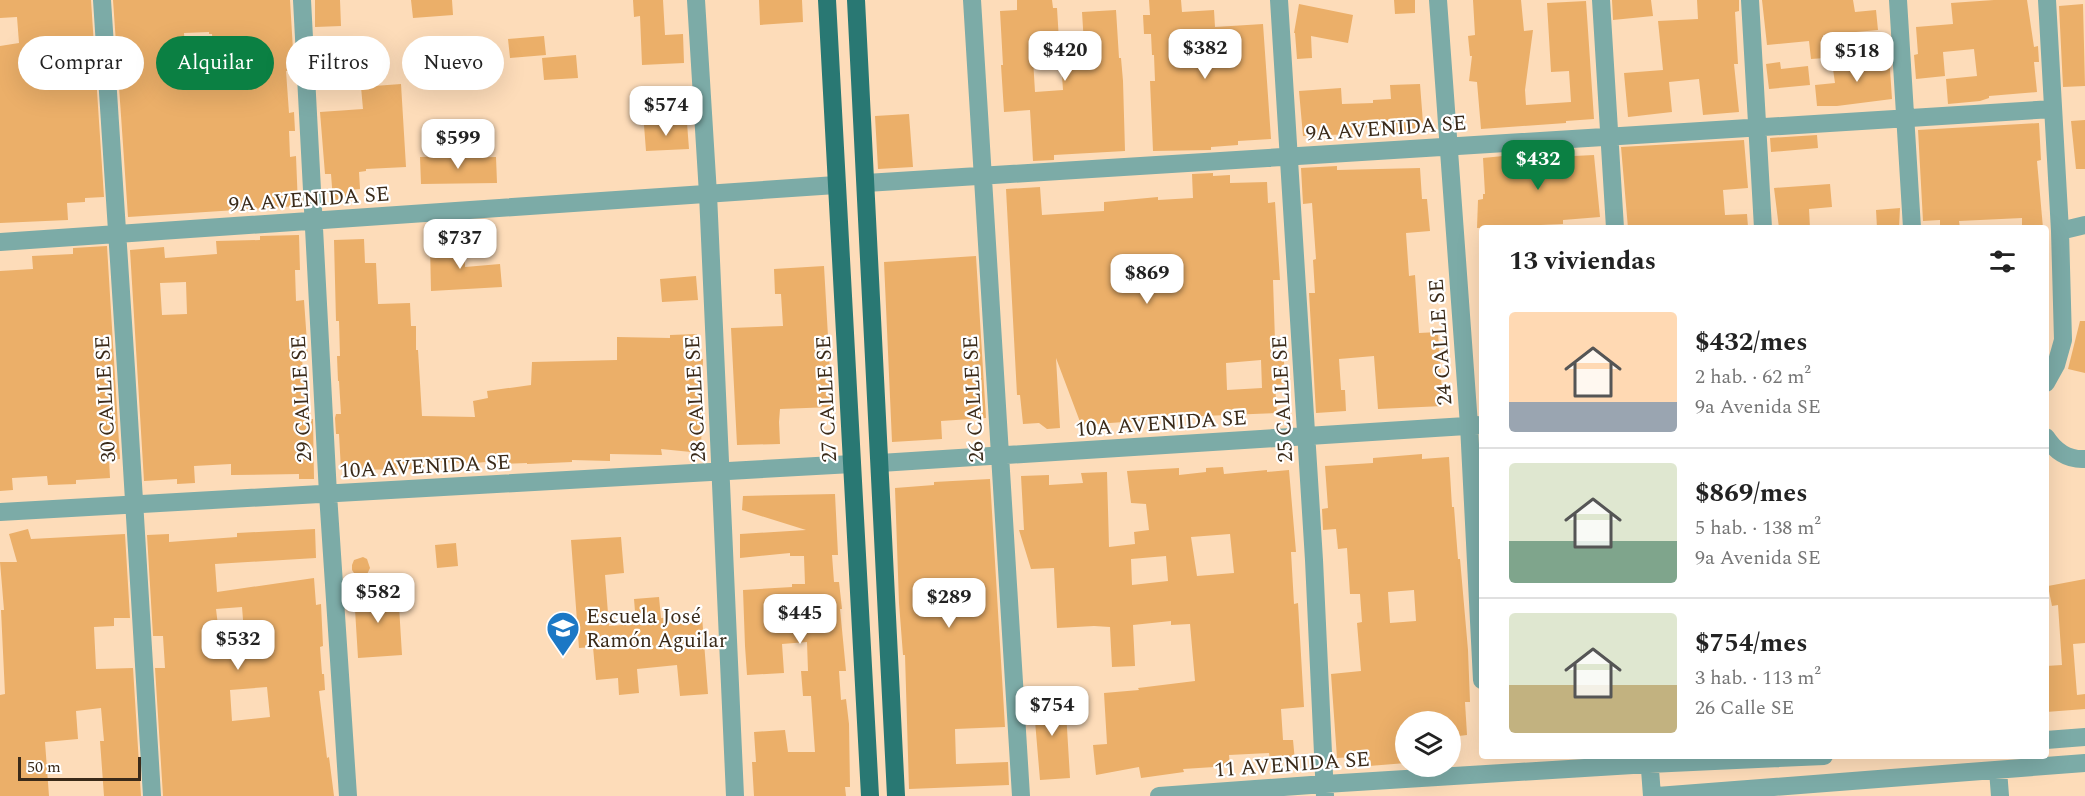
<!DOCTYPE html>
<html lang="es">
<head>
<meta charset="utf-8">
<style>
  body { margin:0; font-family:Spectral,serif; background:#f6f6f6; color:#222; height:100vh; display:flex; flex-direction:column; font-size:22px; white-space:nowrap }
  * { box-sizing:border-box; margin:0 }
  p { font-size:20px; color:#767676 }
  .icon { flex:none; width:33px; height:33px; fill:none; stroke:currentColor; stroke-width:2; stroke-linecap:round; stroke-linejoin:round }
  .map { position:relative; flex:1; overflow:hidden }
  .drawer { position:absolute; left:1479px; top:225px; width:570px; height:534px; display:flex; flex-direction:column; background:#fff; border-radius:6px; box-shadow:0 6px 24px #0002 }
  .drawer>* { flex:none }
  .banner { position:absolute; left:18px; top:36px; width:570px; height:54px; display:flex; gap:12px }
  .controls { position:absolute; left:1395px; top:711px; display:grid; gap:12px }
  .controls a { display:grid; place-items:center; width:66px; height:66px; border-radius:50%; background:#fff; box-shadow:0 6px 24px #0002; font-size:30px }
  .scale { position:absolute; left:18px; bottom:15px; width:123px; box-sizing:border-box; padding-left:6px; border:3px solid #3a2a19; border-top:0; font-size:16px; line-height:21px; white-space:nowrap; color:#3a2a19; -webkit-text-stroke:4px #fff; paint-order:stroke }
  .price { position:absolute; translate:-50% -51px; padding:0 14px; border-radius:12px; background:#fff; color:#222; font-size:20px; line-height:39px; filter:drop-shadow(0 2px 3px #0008) }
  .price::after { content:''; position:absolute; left:50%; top:36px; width:18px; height:14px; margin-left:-9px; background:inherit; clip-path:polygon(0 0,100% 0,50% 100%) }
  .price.on { background:#0b8043; color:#fff }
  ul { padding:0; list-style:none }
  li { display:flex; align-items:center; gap:18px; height:150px; padding:0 30px }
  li+li { border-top:2px solid #e0e0e0 }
  li span { display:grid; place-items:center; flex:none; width:168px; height:120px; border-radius:6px; color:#555 }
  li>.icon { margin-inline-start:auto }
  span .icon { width:72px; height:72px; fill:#fffc; stroke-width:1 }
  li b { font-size:26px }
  h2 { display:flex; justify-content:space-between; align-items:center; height:72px; padding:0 30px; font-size:26px }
  .chip { padding:0 21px; border-radius:27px; background:#fff; box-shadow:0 6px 24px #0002; font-size:21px; line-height:54px }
  .chip.on { background:#0b8043; color:#fff }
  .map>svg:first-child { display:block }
</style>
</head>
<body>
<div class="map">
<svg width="2085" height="796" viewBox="0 0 2085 796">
  <rect width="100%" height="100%" fill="#fddcb9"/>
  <!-- building -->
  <path fill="#ebaf69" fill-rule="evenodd" d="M0,0H91L104,197L85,198V202L67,203L68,220L0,223V46L19,43L17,17L0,18Z
    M113,0H290L293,50H289L291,71H286L289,113L294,112L295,131H289L290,157L296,156L298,206L128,217ZM209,32V34H212L215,74L187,77L184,33Z
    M315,0H340L341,26L315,27Z
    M411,0H452L453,15L413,18Z
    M633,0H663L665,35L683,34L684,63L642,65L640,16L634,17Z
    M759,0H802L803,22L760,25Z
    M1017,0H1052L1053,8H1057L1060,57L1033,59L1035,92L1063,90L1061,61L1085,60L1082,12L1116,10L1119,58H1121L1123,81L1125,151L1054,155V160L1033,161L1030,110L1004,112L1001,65H1003L1000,11L1017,10Z
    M1149,0H1181L1182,12L1214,10L1215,27L1263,24L1271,139L1238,141V145L1211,147V150L1153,151L1150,81H1155L1154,55H1152L1151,34H1144L1143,15H1150Z
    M1394,0H1415V13L1395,14Z
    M1473,0H1521L1524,31L1533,30L1525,90L1526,105L1571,102L1569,71L1551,72L1547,3L1586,1L1594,119L1566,121V123L1481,129L1477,82L1469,81L1472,56H1470L1468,36L1475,35Z
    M1612,0H1651L1653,16L1613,20Z
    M1697,0H1739V11L1735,12L1738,64H1734L1739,112L1703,115L1699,79L1669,82L1672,112L1628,117L1624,73L1663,70L1658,21L1698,19Z
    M1762,0H1853L1855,12L1876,10L1878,30L1823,35L1825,58L1811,59L1809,41L1767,45Z
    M1994,0H2027L2034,47L2038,46L2039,62H2034L2037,92L1989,96V98L1980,101L1948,104L1946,79L1977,76L1974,49L1943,52L1945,76L1916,79L1914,55L1918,54L1916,27L1953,24L1951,3Z
    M1299,4L1353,15L1348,43L1311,36L1312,58L1297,59L1295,33H1294Z
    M2083,4L2085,86L2063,87L2059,6Z
    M544,36L546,55L510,58L508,39Z
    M576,55L578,78L544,80L542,58Z
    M1889,55L1892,99L1837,106H1817L1815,85L1835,83L1832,62Z
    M1780,62L1781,69L1808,66L1810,85L1769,89L1766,64Z
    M401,84L406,167L366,169V171L359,172L360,189L349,190V199L333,200L331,174H325L320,112L363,109L361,87Z
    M1420,84L1423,123H1416L1417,128L1408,129V132L1393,133V127L1352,128L1353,134L1303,136L1299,91L1341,88L1342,104L1373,103V100L1391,99L1390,85Z
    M909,114L913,167L878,169L875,116Z
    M2085,120V169H2076L2071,121Z
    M687,123L689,149L646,151L644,125Z
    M2039,123L2041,160L2037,161L2043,228H2022V218L1959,221L1960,228H1940V220L1923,221L1918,130Z
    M1817,135L1818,148L1771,152L1770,138Z
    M1744,140L1748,188L1723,190L1725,215L1747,214L1748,227L1628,228L1621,147Z
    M1573,152L1574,156L1594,155L1600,217L1563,220V224L1477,228L1478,200L1483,199V194H1485L1483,158L1533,153V160L1560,158V153Z
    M461,156V158L496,157L497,183L421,184L420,157Z
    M1337,166V170L1420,168L1422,199H1427L1430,231L1406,233L1409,276L1415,275L1419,333L1438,332L1443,406L1378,409L1374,356L1339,359L1341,390H1345L1346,411L1316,413L1309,293H1315L1313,260L1316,259L1312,203L1303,204L1301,168Z
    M1213,173V176L1230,175V183L1267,182L1268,203L1275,202L1280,280H1273L1275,341H1278L1279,361H1284L1285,384L1275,385L1277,413L1152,418V420L1096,424V426L1082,427L1056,358L1060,428L1047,429L1039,423L1023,424L1020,395H1017L1006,189L1040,187L1042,215L1104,211V202L1158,197V200L1193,198L1192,174ZM1261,360L1262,388L1227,390L1226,363Z
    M1830,184L1832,207L1809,209L1810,228H1779L1774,188Z
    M1900,208L1899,228H1877L1876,210Z
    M299,235L300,270H295L296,301L304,300L308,357H302L304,387H309L310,419H313L314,479H299V474L231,475V464L194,466L195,483L177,484V479L144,481L130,250L164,247L165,258L217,254L216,241L260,240V236ZM186,282L187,314L162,315L160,283Z
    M364,239L365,263H376L378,304L410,303L411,326H416V350H418L422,416L475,417L473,401L488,398L487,391L531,385L532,362L617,360V337L670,338V335L697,334V359H703L701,453L661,449L662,455L610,454V461L572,460V462L527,464V463L497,464V461L475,463L423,462L424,469L341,470L339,434H336L335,418L336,414H341L339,381H338L337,356H340L339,321H336L334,240Z
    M465,243V267L500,264L502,287L431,291L430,245Z
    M107,246L120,459L109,460L110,478L76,480V484L48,485L47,476L12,478L13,490L0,491V271L33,269L32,256L73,254V248Z
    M976,256L986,418L941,421L942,439L892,442L884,262Z
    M824,266L832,407L780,409L779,422L780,444L737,445L731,328L783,326L781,294H775L774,269Z
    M696,276L698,300L662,302L660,279Z
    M2080,321H2085V373L2068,369Z
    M1422,454V459L1449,457L1452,507H1454L1458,559H1460L1468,650L1470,702H1465L1467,735L1450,737V722H1406V763L1369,766L1368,756L1337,758L1331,674L1361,671L1357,623L1362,622L1360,594H1350L1347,548L1338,549L1336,529L1323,530L1322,509L1328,508L1325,466L1373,463V458ZM1414,590L1416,621L1390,623L1388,592Z
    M1223,467L1224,474L1267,470V472L1289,470L1296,552H1291L1294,604L1298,603L1304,707L1281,709L1283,740H1293L1295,761L1270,760L1269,753L1229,755L1230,766L1183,769L1184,772L1141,778L1139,767L1096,775L1093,745L1107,744L1104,693L1139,690L1138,688L1195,681L1190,624L1171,625V621L1133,625L1135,666L1112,667L1110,627L1094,626L1057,628L1054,568L1031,569L1019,530H1024L1021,476L1049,475V485L1083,483L1081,473L1107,472L1109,547L1135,544L1134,532L1149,530L1146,504L1131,503L1127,471L1179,468V475L1206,472V468ZM1230,534L1234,573L1197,576L1191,537ZM1166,556L1168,581L1132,585L1131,559Z
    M990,479L1005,727L955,729L956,764L1008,762L1009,785L909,789L905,655H903L899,603L895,488L934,485V482Z
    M835,494L838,555H832L834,582H839L842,609H840L846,671H839L841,700L846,699L849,724L850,787H845L846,796H754L752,762H756L754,732L785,730L788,752H815L811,696H803L801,671H808L807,642L782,644L784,673L747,675L745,646L743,590L792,587V584H805L804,556H790V553L740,558V534L806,530L742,510L743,496Z
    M28,529L31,539L125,534L130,618H114V626L94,627L96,669L133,668L141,796H104L100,741H104L101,708L76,711L78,739L45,742L49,796H0V695L5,694L1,610H4L0,562H17L9,534Z
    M315,529L316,558L215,564L217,592L314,578L316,605L321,604L323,646L320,647L322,674H324L325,690L319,691L327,758L329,757L334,796H163L155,668H165L163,636H153L147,535L169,534V542L237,537V533ZM242,607L244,632L219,634L216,609ZM267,687L270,717L232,721L230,690Z
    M621,537L624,573L605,575L609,626L636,624L634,599L659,597L661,618L702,616L708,694L680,696L677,665L637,669L639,693L619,695L618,678L596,680L593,647L579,648L571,540Z
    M456,543L458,566L437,568L435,545Z
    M363,557L367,559L370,568L362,585L352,570V565L354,560Z
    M2085,579V643L2073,644L2077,695L2085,694V709L2046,712V666L2062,665L2058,605L2052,606L2048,586Z
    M398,590L402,655L358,658L354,593Z
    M1052,694V696L1065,695L1070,778L1040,780L1033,697Z"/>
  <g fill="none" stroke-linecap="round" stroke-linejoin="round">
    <!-- minor -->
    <path stroke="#7caba7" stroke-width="18" d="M102,0C121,265 135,531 152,796
      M302,0L328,494L348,796
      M696,0L708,194L735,796
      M972,0L1021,796
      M1279,0L1314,560L1325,796
      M1438,0L1469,425L1482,680
      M1601,0L1615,228
      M1750,0L1763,228
      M1898,0L1912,228
      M866,183L2053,109
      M2060,231L2085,225
      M0,242L836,185
      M2046,383L2056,365L2063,340L2060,231L2047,0
      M2046,437C2055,451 2068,460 2085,459
      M880,463L1482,425
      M0,512L852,464
      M2046,740L2085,737
      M1649,756L1652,796
      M1998,770L2000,796
      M1159,796L1325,784L1649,764L1824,756
      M1657,796L2085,763"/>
    <!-- major -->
    <path stroke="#297873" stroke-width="18" d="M827,0L870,796
      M856,0L896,796"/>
  </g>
  <!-- icons -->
  <defs>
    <symbol id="school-pin" viewBox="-11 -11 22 30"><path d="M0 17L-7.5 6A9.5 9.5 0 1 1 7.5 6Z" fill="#1c78c5" stroke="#fff"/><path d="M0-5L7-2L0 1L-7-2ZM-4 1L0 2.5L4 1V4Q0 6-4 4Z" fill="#fff"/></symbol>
  </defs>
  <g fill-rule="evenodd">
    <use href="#school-pin" x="544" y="609" width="38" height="52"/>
  </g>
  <g text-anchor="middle" stroke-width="4.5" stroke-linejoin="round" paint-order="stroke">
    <!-- street labels -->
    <g font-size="21" fill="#3a2a19" stroke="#fff">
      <text transform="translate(1386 128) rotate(-4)" y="7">9A AVENIDA SE</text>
      <text transform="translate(309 199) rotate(-4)" y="7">9A AVENIDA SE</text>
      <text transform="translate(1440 342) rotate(-94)" y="7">24 CALLE SE</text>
      <text transform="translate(105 399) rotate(-93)" y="7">30 CALLE SE</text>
      <text transform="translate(301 399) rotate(-93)" y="7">29 CALLE SE</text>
      <text transform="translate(695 399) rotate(-93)" y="7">28 CALLE SE</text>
      <text transform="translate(826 399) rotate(-93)" y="7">27 CALLE SE</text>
      <text transform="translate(973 399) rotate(-93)" y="7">26 CALLE SE</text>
      <text transform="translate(1282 399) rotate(-93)" y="7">25 CALLE SE</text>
      <text transform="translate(1161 423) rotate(-4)" y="7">10A AVENIDA SE</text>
      <text transform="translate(425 466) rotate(-3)" y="7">10A AVENIDA SE</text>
      <text transform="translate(1292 764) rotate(-4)" y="7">11 AVENIDA SE</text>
    </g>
    <!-- poi labels -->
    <g font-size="21" fill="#3a2a19" stroke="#fff" text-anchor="start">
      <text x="586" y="623">Escuela José<tspan x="586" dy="24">Ramón Aguilar</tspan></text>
    </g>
  </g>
</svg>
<div class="controls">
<a><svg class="icon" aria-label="layers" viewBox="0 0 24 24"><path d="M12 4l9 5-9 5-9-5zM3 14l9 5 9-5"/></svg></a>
</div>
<div class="scale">50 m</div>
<b class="price" style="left:1205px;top:80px">$382</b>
<b class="price" style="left:1065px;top:82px">$420</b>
<b class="price" style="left:1857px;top:83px">$518</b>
<b class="price" style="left:666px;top:137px">$574</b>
<b class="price" style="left:458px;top:170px">$599</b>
<b class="price on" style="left:1538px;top:191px">$432</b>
<b class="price" style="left:460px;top:270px">$737</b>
<b class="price" style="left:1147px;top:305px">$869</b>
<b class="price" style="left:378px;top:624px">$582</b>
<b class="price" style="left:949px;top:629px">$289</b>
<b class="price" style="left:800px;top:645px">$445</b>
<b class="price" style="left:238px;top:671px">$532</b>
<b class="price" style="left:1052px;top:737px">$754</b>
<div class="banner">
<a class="chip">Comprar</a>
<a class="chip on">Alquilar</a>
<a class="chip">Filtros</a>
<a class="chip">Nuevo</a>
</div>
<section class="drawer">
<h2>13 viviendas<svg class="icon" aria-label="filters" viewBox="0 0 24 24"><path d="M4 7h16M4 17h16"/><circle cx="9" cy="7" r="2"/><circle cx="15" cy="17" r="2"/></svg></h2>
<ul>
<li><span style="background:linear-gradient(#ffd9b3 75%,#9aa5b1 0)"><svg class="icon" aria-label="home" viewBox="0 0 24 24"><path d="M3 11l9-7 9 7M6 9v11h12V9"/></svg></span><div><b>$432/mes</b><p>2 hab. · 62 m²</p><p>9a Avenida SE</p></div></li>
<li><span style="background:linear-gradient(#dfe7d0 65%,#7fa58c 0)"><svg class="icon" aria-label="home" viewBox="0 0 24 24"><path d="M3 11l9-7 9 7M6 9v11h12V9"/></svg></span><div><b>$869/mes</b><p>5 hab. · 138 m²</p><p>9a Avenida SE</p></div></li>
<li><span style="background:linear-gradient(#dfe7d0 60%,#c2b280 0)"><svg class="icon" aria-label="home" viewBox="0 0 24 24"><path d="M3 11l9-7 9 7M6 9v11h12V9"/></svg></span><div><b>$754/mes</b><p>3 hab. · 113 m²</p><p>26 Calle SE</p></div></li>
</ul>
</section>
</div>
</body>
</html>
